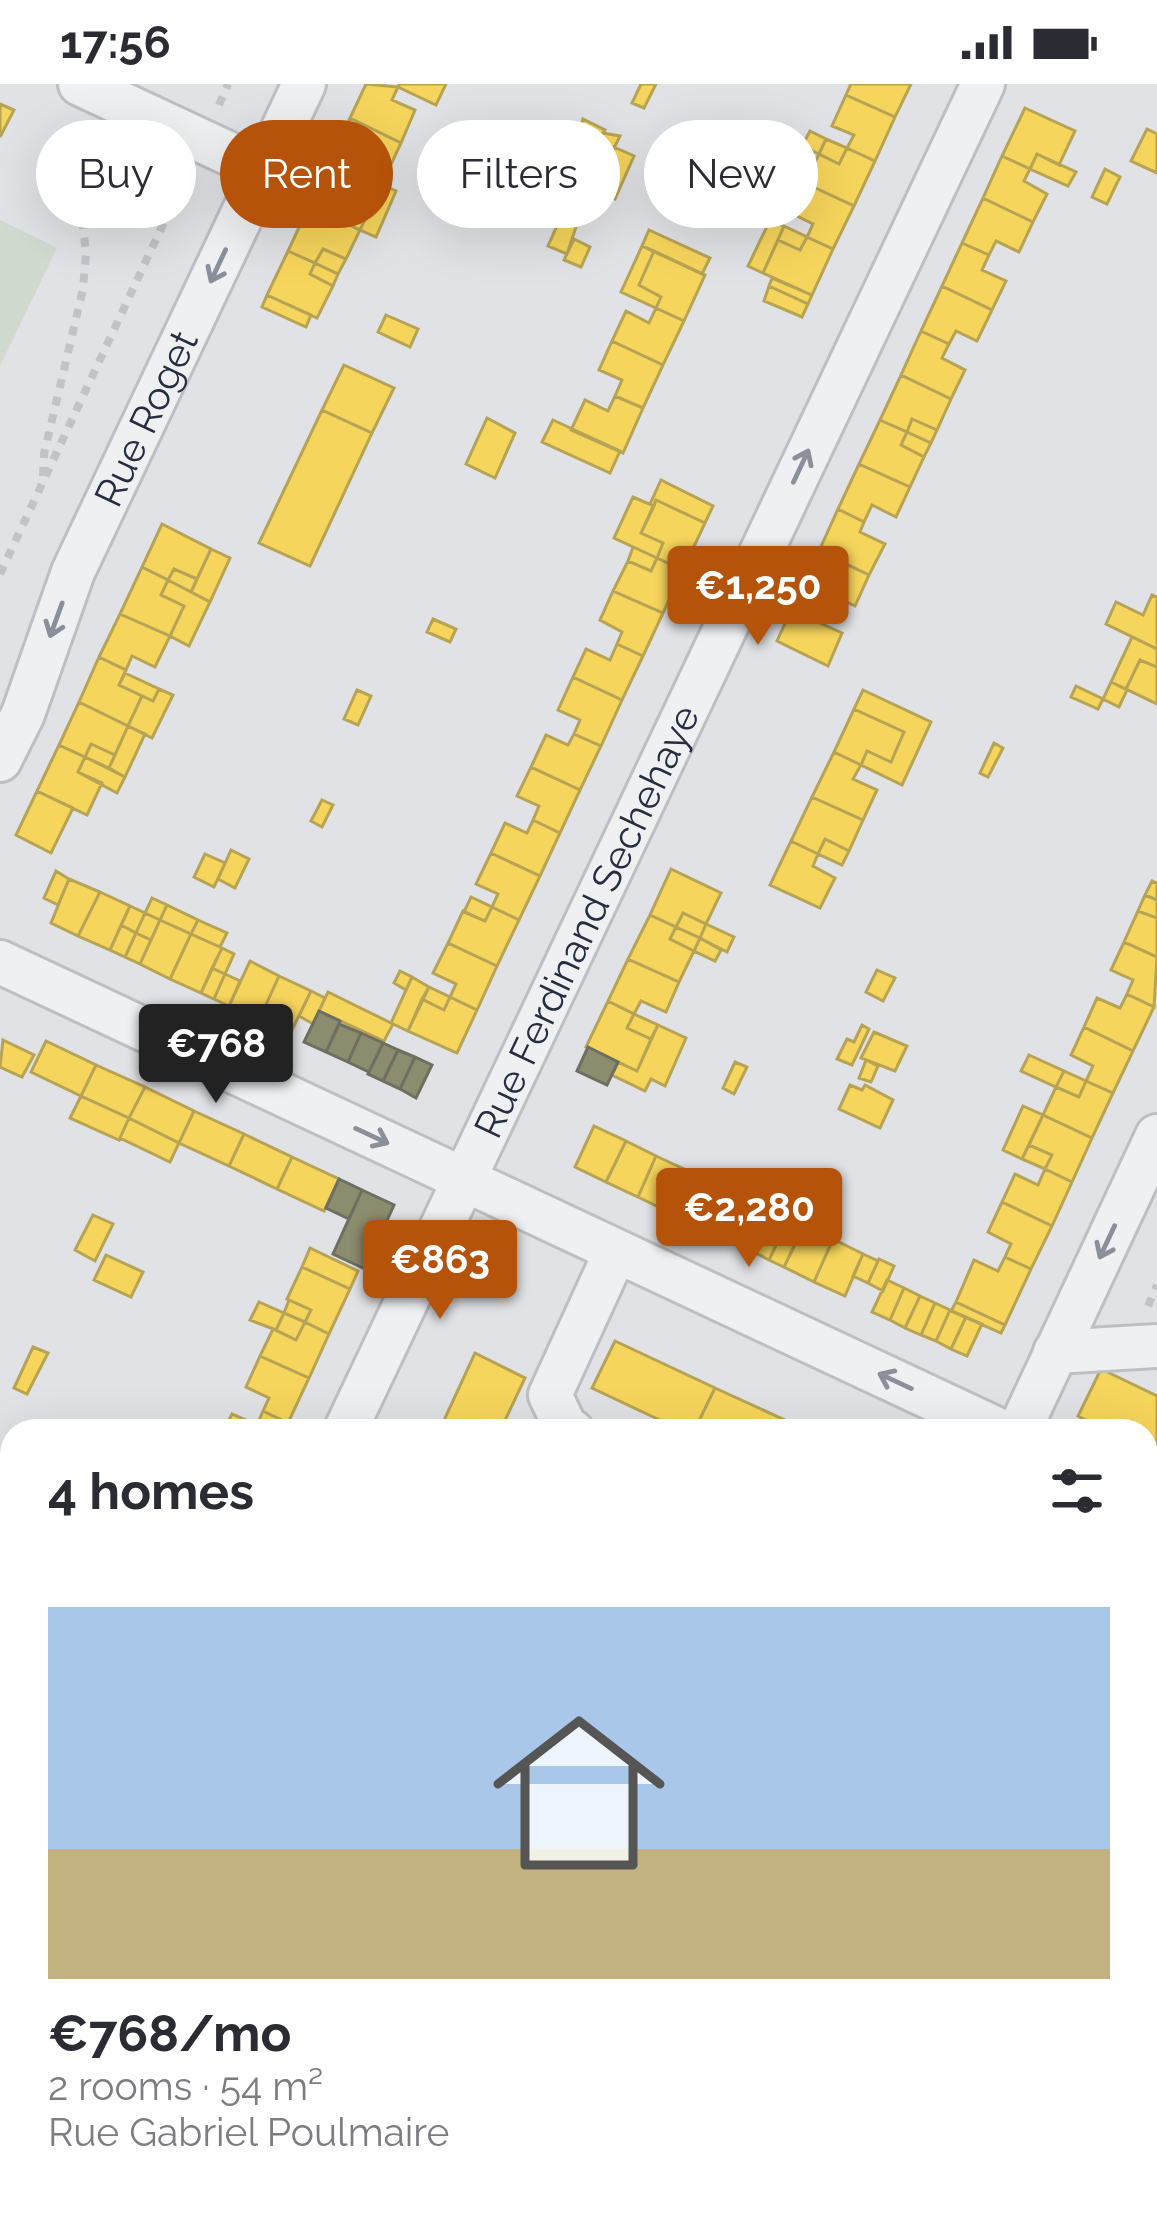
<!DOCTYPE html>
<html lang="en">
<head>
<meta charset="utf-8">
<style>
  body { margin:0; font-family:Raleway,sans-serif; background:#f2f2f3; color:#2b2b33; height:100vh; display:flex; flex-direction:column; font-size:45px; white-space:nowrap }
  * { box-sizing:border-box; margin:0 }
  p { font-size:39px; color:#7c7c81 }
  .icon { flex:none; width:66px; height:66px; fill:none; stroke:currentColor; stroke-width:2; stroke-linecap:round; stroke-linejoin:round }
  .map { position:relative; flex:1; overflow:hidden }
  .details { position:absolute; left:0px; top:1335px; width:1158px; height:807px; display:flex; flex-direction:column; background:#fff; border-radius:36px 36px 0 0; box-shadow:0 12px 48px #0002 }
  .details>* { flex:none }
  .top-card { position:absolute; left:36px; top:36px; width:1086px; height:108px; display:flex; gap:24px }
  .price { position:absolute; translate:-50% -102px; padding:0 27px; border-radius:12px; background:#b45309; color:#fff; font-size:39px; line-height:78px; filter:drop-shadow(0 3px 6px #0008) }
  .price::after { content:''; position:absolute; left:50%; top:72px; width:36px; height:27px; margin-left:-18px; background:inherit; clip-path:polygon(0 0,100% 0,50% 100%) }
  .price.active { background:#222; color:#fff }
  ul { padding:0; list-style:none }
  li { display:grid; align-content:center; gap:24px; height:636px; padding:0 48px }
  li+li { border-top:3px solid #e1e1e2 }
  li span { display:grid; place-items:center; height:372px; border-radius:0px; color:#555 }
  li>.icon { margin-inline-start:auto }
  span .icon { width:216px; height:216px; fill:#fffc; stroke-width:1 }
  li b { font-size:51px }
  h2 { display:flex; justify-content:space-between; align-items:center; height:144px; padding:0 48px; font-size:51px }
  .pill { padding:0 42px; border-radius:54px; background:#fff; box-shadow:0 12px 48px #0002; font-size:42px; line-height:108px }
  .pill.active { background:#b45309; color:#fff }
  .status { display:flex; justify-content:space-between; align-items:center; height:84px; padding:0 60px; background:#fff; direction:ltr }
  .status svg { height:33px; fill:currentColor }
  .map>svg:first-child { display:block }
</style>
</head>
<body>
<div class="status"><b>17:56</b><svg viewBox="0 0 49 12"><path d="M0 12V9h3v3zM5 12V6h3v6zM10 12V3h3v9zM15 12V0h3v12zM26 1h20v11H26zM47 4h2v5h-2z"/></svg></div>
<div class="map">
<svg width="1157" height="2141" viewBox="0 0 1157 2141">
  <rect width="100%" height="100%" fill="#e0e2e5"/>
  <!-- green -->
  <path fill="#d0dacf" d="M0,136L57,164L0,282Z"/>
  <!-- homes -->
  <path fill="#f6d55c" stroke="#b7a354" stroke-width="3" d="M366,0L398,3L392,16L415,26L401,59L350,34Z
    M399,0H446L436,21L398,3Z
    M641,0H656L644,24L632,19Z
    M851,0H911L895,33L846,11Z
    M846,11L895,33L875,77L847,64L854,51L832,42Z
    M0,20L14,26L0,53Z
    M1025,24L1075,47L1059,81L1037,70L1030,85L1002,72Z
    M350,34L401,59L388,87L364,76L358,90L330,77Z
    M583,35L605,46L600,55L580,45Z
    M1147,45L1157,50V89L1131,77Z
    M810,47L826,55L819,70L802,62Z
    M603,49L620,52L598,97L583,91Z
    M826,55L847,64L839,80L819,70Z
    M614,63L634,72L615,115L594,105Z
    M847,64L875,77L854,122L805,99L819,70L839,80Z
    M1037,70L1076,88L1068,102L1030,85Z
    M1002,72L1030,85L1024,97L1047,110L1033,138L983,114Z
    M330,77L358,90L351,105L374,116L360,146L309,122Z
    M1105,85L1120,93L1107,120L1092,113Z
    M358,90L396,107L376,153L360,146L374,116L351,105Z
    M805,99L854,122L833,165L807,153L813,140L791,129Z
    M983,114L1033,138L1019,168L996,157L989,171L962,159Z
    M309,122L360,146L346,175L323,165L315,179L288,167Z
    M560,135L576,143L567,170L548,162Z
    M770,136L784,142L763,189L748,182Z
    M784,142L807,153L800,166L778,156Z
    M649,146L710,174L702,190L642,162Z
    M807,153L833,165L812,211L763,189L778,156L800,166Z
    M574,155L590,163L581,183L564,176Z
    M962,159L989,171L982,186L1006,197L992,226L942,202Z
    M642,162L654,167L639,201L661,213L656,224L621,208Z
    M323,165L346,175L338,190L315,179Z
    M288,167L315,179L310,190L333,202L317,234L267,211Z
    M654,167L705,191L684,237L656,224L661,213L639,201Z
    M315,179L338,190L333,202L310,190Z
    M772,194L812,211L808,220L769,202Z
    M769,202L808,220L802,233L764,217Z
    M942,202L992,226L977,257L956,247L949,260L921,247Z
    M267,211L311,231L306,243L262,223Z
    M656,224L684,237L663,281L612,257L626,227L649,239Z
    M386,231L418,245L410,263L378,248Z
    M921,247L949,260L942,274L965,286L951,315L901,291Z
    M612,257L663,281L643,324L615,312L622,296L599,286Z
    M344,281L394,304L372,349L322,326Z
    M901,291L951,315L937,346L912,335L907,348L880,336Z
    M615,312L643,324L623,369L571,346L585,316L608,327Z
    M322,326L372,349L310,482L259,459Z
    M487,334L515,349L495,394L466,380Z
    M912,335L937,346L931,359L907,348Z
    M553,336L620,367L610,389L542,358Z
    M880,336L907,348L901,361L924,373L910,403L859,380Z
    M907,348L931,359L924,373L901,361Z
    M859,380L910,403L896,433L872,421L864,438L838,425Z
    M661,396L713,422L705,439L656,416L654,422L650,420Z
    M633,413L654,422L641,449L663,459L657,474L614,454Z
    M656,416L705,439L683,486L657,474L663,459L641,449Z
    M838,425L864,438L860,448L885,460L869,491L819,467Z
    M162,440L211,465L197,495L174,485L168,496L142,483Z
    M633,463L657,474L651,487L628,477Z
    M211,465L230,474L210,518L191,508Z
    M819,467L869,491L855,522L830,510L824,524L798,511Z
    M657,474L683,486L663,529L613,507L628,477L651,487Z
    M142,483L168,496L161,511L184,522L170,552L120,530Z
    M174,485L197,495L191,508L168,496Z
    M168,496L210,518L189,562L170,552L184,522L161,511Z
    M613,507L663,529L643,572L617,560L622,548L600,536Z
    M798,511L824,524L818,538L842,549L828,582L777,557Z
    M1152,511L1157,513V565L1106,540L1116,518L1143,531Z
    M120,530L170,552L155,583L132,572L126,586L99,573Z
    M433,535L456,545L450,558L427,548Z
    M1132,553L1157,565V583L1140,576L1126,605L1111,598Z
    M617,560L643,572L622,616L573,593L586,565L610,576Z
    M99,573L126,586L119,601L142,612L128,642L79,618Z
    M1140,576L1157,583V620L1126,605Z
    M125,589L159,605L153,617L119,601Z
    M573,593L622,616L601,662L574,650L580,636L558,626Z
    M1111,598L1127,606L1119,623L1103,615Z
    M1076,602L1103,615L1098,625L1071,613Z
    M159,605L173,611L152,654L128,642L142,612L153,617Z
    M357,606L371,612L358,641L344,635Z
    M863,606L931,638L902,701L861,681L867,667L891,678L904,648L854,625Z
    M79,618L128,642L115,671L91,660L85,673L59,661Z
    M854,625L904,648L891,678L867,667L861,681L834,668Z
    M128,642L145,650L125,693L109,684Z
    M574,650L601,662L580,706L531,683L546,651L568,661Z
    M994,659L1003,664L988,693L980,689Z
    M91,660L115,671L109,684L85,673Z
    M59,661L85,673L78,688L102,699L87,731L37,707Z
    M834,668L861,681L853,695L877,706L863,736L812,713Z
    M85,673L125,693L117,709L78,688Z
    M531,683L580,706L560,749L533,736L539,722L517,712Z
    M37,707L73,724L51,769L16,751Z
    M812,713L863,736L849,767L825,755L818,770L791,757Z
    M322,716L333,721L322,743L311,737Z
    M533,736L560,749L540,792L491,769L505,739L527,749Z
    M825,755L849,767L842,781L818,770Z
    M791,757L818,770L813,782L835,794L820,824L770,801Z
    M231,766L249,775L235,804L218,795Z
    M491,769L540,792L519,836L492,823L498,810L476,800Z
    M205,770L225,779L214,803L194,793Z
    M671,785L721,809L706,840L683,829L676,843L650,831Z
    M56,787L69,795L58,821L44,814Z
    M69,795L100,808L78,852L51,839Z
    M1152,797L1157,799V816L1145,811Z
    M100,808L130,822L110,866L78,852Z
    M1145,811L1157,816V834L1138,827Z
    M471,813L492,823L485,837L464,828Z
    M152,814L167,821L160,836L145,829Z
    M167,821L198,836L191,850L160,836Z
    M130,822L145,829L136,849L121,841Z
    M492,823L519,836L497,882L448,859L463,827L485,837Z
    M1138,827L1157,834V873L1124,858Z
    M145,829L160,836L151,856L136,849Z
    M683,829L706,840L700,854L676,843Z
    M650,831L676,843L670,855L694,867L679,898L628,875Z
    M160,836L191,850L170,895L140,880Z
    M198,836L227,849L220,863L191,850Z
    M706,840L734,853L727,868L700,854Z
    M121,841L136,849L125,873L110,866Z
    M676,843L700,854L694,867L670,855Z
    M136,849L151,856L140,880L125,873Z
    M191,850L222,864L201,909L170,895Z
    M700,854L721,866L715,877L694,867Z
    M1124,858L1157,873L1154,923L1127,910L1133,896L1111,886Z
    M448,859L497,882L477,926L450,913L456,900L433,889Z
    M222,864L234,870L225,890L212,884Z
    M628,875L679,898L666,928L641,917L634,930L608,917Z
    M250,877L279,892L259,936L229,922Z
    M212,884L225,890L214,915L201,909Z
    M877,886L895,894L883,917L866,908Z
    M400,887L412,893L406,906L394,899Z
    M225,890L240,897L229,922L214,915Z
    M279,892L311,907L290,950L259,936Z
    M412,893L429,903L408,947L391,939Z
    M429,903L450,913L444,926L422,915Z
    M311,907L325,914L313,940L299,932Z
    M328,908L393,940L384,957L319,927Z
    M1127,910L1154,923L1133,967L1084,943L1097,914L1120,924Z
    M450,913L477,926L457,969L408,947L422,915L444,926Z
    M608,917L634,930L627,944L651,955L637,987L586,963Z
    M634,930L658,941L651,955L627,944Z
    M658,941L686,954L665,1002L651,995L645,1007L612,991L618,978L637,987Z
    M862,941L869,945L852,981L837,975L847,955L854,958Z
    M1084,943L1133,967L1113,1009L1086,997L1093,982L1071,971Z
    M874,948L907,962L895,987L861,974Z
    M3,956L34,971L22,993L0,983Z
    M46,957L96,981L81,1012L31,988Z
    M1029,971L1064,987L1056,1003L1021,987Z
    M866,976L878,982L871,998L859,994Z
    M735,978L747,983L734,1010L723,1004Z
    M96,981L145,1003L129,1034L81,1012Z
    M1064,987L1086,997L1079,1013L1056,1003Z
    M1086,997L1113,1009L1092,1054L1043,1031L1056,1003L1079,1013Z
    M850,1001L862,1006L865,1001L893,1016L880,1044L839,1025Z
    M145,1003L194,1027L179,1059L129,1034Z
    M81,1012L129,1034L119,1056L70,1034Z
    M1023,1022L1043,1031L1022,1075L1003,1066Z
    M194,1027L244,1050L229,1082L179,1059Z
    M1043,1031L1092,1054L1072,1098L1045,1085L1052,1071L1029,1061Z
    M129,1034L179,1059L170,1078L120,1054Z
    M594,1042L626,1057L606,1098L575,1083Z
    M244,1050L292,1073L277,1105L229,1082Z
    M626,1057L656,1072L638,1113L606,1098Z
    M1029,1061L1052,1071L1045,1085L1022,1075Z
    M656,1072L686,1086L667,1127L638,1113Z
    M292,1073L339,1095L324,1127L277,1105Z
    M1045,1085L1072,1098L1052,1142L1002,1118L1015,1090L1038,1101Z
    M715,1099L746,1113L726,1156L695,1140Z
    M805,1099L820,1107L813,1122L798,1114Z
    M678,1104L691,1110L681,1134L667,1127Z
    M691,1110L706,1118L695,1140L681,1134Z
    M746,1113L776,1128L756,1169L726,1156Z
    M1002,1118L1052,1142L1031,1185L1005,1173L1011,1160L988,1148Z
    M812,1125L837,1137L829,1154L804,1142Z
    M776,1128L789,1134L780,1153L767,1146Z
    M93,1131L113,1140L95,1177L75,1166Z
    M789,1134L804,1142L795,1160L780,1153Z
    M804,1142L833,1155L814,1198L784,1183Z
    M767,1146L780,1153L769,1176L756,1169Z
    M780,1153L795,1160L784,1183L769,1176Z
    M833,1155L863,1170L845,1212L814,1198Z
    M310,1164L358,1187L350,1205L302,1183Z
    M863,1170L878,1177L868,1199L853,1192Z
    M106,1171L143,1188L131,1213L94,1196Z
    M1005,1173L1031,1185L1005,1241L956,1218L974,1176L998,1187Z
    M879,1175L894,1182L883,1207L868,1199Z
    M302,1183L350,1205L329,1250L305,1238L311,1226L287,1215Z
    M887,1196L904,1204L890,1236L872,1228Z
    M904,1204L920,1212L905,1244L890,1236Z
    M920,1212L935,1219L921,1251L905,1244Z
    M289,1216L311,1226L305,1238L284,1229Z
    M259,1218L284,1229L276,1246L250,1236Z
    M956,1218L1005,1241L1001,1249L951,1227Z
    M935,1219L950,1226L936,1257L921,1251Z
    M950,1226L966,1233L951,1265L936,1257Z
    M284,1229L305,1238L296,1256L276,1246Z
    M966,1233L982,1240L967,1272L951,1265Z
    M305,1238L329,1250L309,1294L260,1272L273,1245L296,1256Z
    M615,1257L715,1304L694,1347H683L592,1304Z
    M33,1263L48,1269L27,1310L14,1304Z
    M475,1269L525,1294L500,1347H439Z
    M260,1272L309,1294L288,1339L263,1327L269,1314L246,1303Z
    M1101,1285L1157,1312V1372L1146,1366V1347H1107L1078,1332Z
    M715,1304L809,1347H694Z
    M263,1327L288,1339L284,1347H224L232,1330L257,1341Z
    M1146,1566L1157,1571V1602L1146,1625Z
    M1157,1789V1907L1146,1902V1813Z
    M2,1826L12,1831V1865L0,1859Z
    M0,1859L12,1865V1920L0,1915Z
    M0,1915L12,1920V1932L0,1957Z
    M1146,2059L1157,2064V2103L1146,2098Z
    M269,2130H350L345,2141H292Z
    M350,2130H381L405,2141H345Z
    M620,2130H717L712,2141H615Z
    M856,2130H872L884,2135L882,2141H851Z
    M887,2130H909L913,2132L909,2141H897L884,2135Z
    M914,2130H932L928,2141H909Z"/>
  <!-- industry -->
  <path fill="#8c8c6e" stroke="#6d7060" stroke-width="3" d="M319,927L340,937L326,968L304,958Z
    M339,940L361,949L348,978L326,968Z
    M361,949L383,959L369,988L348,978Z
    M383,959L398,966L383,997L368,990Z
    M588,963L618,978L607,1001L577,987Z
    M398,966L415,973L400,1005L383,997Z
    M415,973L432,981L416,1014L400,1005Z
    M339,1095L362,1106L349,1135L326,1124Z
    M362,1106L394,1121L365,1185L333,1170Z"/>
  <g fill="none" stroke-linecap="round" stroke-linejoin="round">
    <defs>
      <g id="minor">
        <path d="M80,0L264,86"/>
        <path id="s1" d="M0,676L23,630L73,488L304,0"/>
        <path d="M0,878L1001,1347"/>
        <path d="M1055,1268L1157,1262"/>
        <path id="s2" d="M345,1347L983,0"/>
        <path d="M572,1347L566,1344L550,1311L616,1167"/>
        <path d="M1019,1347L1157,1052"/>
        <path d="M1146,1415L1157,1420"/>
        <path d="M1146,1998L1157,2004"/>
        <path d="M0,2089L12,2063"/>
        <path d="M64,2130L87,2141"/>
        <path d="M790,2141L795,2130"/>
      </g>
    </defs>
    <!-- minor casing -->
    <use href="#minor" stroke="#bdbfc3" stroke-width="48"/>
    <!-- path -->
    <path stroke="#c2c3c8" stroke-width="8" stroke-dasharray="9 9" stroke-linecap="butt" d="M219,21L228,0
      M43,392L44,370L83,205L86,169L71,41
      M0,490L187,89
      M1148,1222L1157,1201
      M443,2130L467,2141
      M524,2130L531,2141
      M579,2141L585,2130"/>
    <!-- minor -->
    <use href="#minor" stroke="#eff0f2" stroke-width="42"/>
  </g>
  <!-- one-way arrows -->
  <defs><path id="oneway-shaft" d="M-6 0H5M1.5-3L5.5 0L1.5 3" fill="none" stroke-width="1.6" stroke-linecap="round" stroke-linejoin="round" transform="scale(3)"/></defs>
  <g stroke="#8a8f99">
    <use href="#oneway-shaft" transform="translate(218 182) rotate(115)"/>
    <use href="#oneway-shaft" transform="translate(801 382) rotate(-65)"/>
    <use href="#oneway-shaft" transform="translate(56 536) rotate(110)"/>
    <use href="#oneway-shaft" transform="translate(372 1052) rotate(25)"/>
    <use href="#oneway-shaft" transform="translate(1107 1158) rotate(115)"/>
    <use href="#oneway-shaft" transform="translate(895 1297) rotate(-155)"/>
  </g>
  <g text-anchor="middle" stroke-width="12" stroke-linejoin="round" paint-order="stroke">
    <!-- street labels -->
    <g font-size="39" fill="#252e40" stroke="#ecf0f6">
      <text dy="14" stroke="none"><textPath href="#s1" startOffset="372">Rue Roget</textPath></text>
      <text dy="14" stroke="none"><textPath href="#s2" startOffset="564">Rue Ferdinand Sechehaye</textPath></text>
    </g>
  </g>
</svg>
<b class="price" style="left:758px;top:564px">€1,250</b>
<b class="price active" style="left:216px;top:1022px">€768</b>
<b class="price" style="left:749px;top:1186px">€2,280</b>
<b class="price" style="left:440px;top:1238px">€863</b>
<div class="top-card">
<a class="pill">Buy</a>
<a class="pill active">Rent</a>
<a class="pill">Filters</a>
<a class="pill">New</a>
</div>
<section class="details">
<h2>4 homes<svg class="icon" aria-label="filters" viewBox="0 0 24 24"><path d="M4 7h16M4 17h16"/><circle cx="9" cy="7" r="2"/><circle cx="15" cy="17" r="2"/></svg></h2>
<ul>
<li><span style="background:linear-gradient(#a9c7e8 65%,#c2b280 0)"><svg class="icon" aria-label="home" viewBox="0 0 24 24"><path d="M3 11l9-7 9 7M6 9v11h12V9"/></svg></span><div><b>€768/mo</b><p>2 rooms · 54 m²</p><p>Rue Gabriel Poulmaire</p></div></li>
</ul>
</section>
</div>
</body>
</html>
